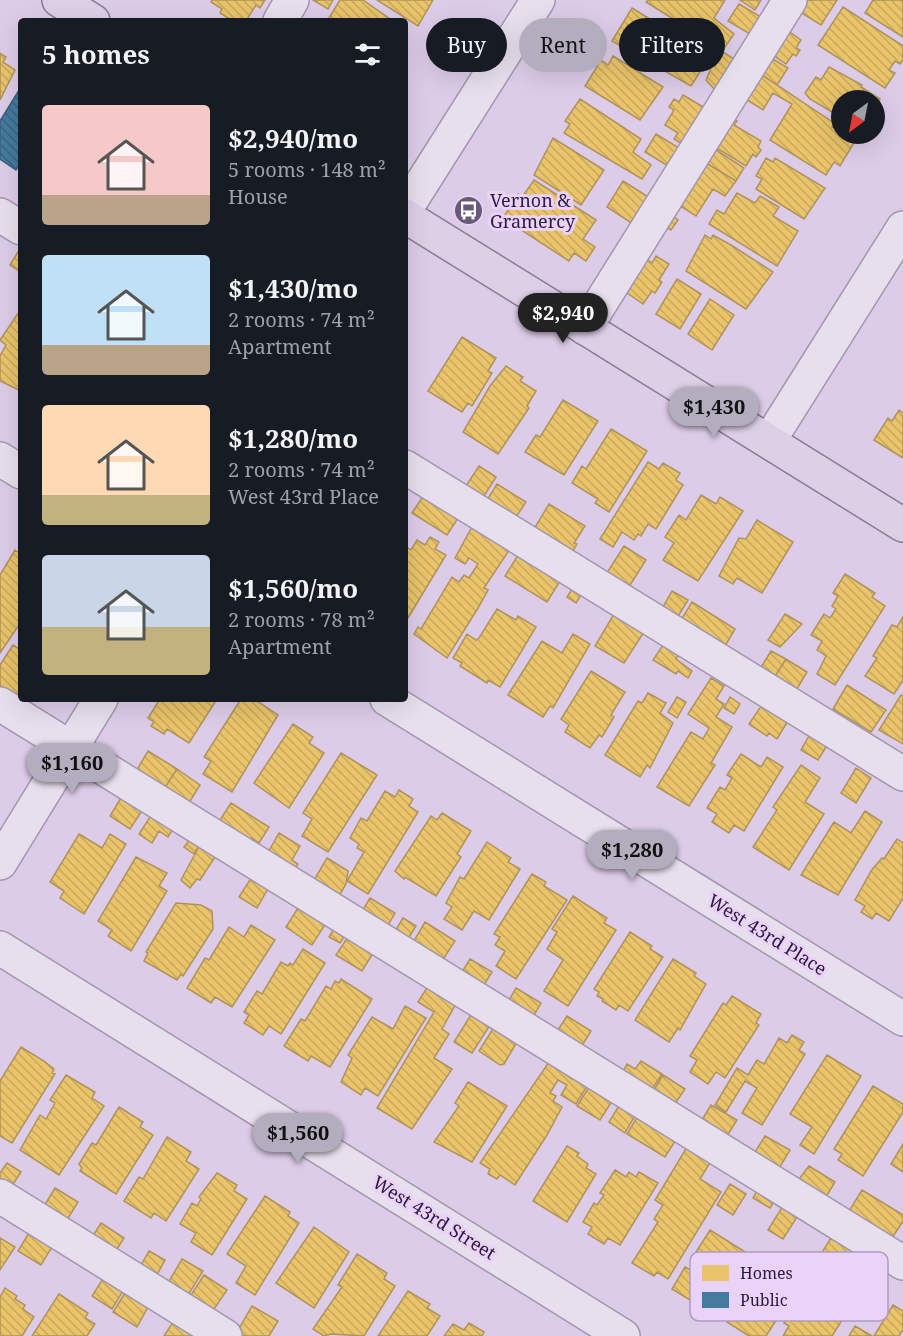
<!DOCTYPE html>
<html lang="en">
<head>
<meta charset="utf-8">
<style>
  body { margin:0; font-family:"Noto Serif",serif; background:#242831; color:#f1f3f6; height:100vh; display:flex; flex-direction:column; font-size:22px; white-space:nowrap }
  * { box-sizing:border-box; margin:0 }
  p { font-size:20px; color:#9ea1a6 }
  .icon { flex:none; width:33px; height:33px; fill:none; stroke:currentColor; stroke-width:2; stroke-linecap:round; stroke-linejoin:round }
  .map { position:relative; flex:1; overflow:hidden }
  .sheet { position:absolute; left:18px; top:18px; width:390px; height:684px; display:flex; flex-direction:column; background:#171b24; border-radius:6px; box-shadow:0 6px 24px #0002 }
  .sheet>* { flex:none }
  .guide { position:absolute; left:426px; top:18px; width:387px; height:54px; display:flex; gap:12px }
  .needle { width:39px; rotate:212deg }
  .buttons { position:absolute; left:831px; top:90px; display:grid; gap:12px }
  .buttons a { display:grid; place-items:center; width:54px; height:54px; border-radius:50%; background:#171b24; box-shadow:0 6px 24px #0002; font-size:30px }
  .price { position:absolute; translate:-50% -51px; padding:0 14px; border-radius:21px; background:#b3aebe; color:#111; font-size:20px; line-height:39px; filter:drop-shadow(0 2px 3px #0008) }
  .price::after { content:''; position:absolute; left:50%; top:36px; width:18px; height:14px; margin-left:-9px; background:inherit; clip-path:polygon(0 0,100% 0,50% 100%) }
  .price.on { background:#222; color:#fff }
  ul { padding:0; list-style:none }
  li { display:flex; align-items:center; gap:18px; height:150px; padding:0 24px }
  li span { display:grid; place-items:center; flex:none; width:168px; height:120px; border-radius:6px; color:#555 }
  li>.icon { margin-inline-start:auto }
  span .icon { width:72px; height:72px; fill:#fffc; stroke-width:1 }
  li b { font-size:26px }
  h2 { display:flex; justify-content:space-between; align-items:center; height:72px; padding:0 24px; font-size:26px }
  .pill { padding:0 21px; border-radius:27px; background:#171b24; box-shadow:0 6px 24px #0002; font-size:21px; line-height:54px }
  .pill.on { background:#b3aebe; color:#111 }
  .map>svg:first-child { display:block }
</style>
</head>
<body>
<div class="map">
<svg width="903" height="1336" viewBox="0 0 903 1336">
  <defs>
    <pattern id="homes-back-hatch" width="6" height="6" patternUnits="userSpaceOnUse" patternTransform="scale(1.5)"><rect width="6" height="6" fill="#e9c46a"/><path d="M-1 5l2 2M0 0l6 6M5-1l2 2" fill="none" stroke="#c8a85d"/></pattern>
    <pattern id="public-back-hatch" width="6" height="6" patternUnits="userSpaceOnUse" patternTransform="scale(1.5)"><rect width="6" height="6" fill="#457b9d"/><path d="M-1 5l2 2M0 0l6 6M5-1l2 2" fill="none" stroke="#3a6481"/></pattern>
  </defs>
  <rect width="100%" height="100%" fill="#ddcce8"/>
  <!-- homes -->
  <path fill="url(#homes-back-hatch)" stroke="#af925c" stroke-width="1.5" d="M212,0H265L260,8L256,5L246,21H233L220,13L222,9L211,2Z
    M313,0H333L328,9Z
    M340,0H363L393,21H327Z
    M377,0H433L418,26Z
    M648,0H725L714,18L734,34L723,50L646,2Z
    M740,0H761L755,10Z
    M808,0H837L821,25L800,12Z
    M873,0H903V37L865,13Z
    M739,4L761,17L750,34L728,21Z
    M843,7L903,46V60L900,64L895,61L889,70L895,73L885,88L818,45Z
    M632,8L700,50L695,59L705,64L691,86L612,41Z
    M784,28L801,40L796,48L800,50L796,56L793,54L786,64L768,52Z
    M723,52L740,63L715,90L706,80L713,64L715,66Z
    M0,53L6,57L3,62L15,70L0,100Z
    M766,55L788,68L777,85L756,71Z
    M613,56L663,87L640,120L585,86L601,60L608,65Z
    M829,67L862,85L861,87L880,99L874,109V100H842V118L810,99L805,93L816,77L821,80Z
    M756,71L834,123L832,127L855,141L840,166L834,162L826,175L770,140L792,104L773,93L763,110L741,96Z
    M683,95L710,111L687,147L674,139L678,133L665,125L674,110L669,107L674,99L679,102Z
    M580,99L641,139L633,152L651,165L642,179L564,133L570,124L565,121Z
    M729,116L737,121L734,125L761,141L758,147L761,150L756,157L753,154L746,166L710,144Z
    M656,134L679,148L668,166L645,152Z
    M553,138L604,170L581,205L534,175Z
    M710,146L744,168L736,181L701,160Z
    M766,158L773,162L775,158L825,188L804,219L756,189L762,179L756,176Z
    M701,160L736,181L725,196L713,189L696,216L674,202Z
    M534,180L596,220L583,239L595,247L586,261L574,253L569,261L503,218L518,194L523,196Z
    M623,181L650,198L633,224L607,207Z
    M737,193L755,203L760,196L779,207L773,216L798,231L777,266L709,224L717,210L724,214Z
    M670,214L678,220L671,230L664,226Z
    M705,235L711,239L713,235L731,245L773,272L746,309L686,271Z
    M21,247V272L10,265Z
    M641,256L652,263L656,256L669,264L659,280L662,282L655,293L652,291L643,304L620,288Z
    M677,279L701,294L680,329L656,314Z
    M710,299L734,315L712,350L688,334Z
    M21,309V391L0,381V356L6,345L0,340Z
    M462,337L496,358L488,371L492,373L472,406L468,403L462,412L428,391Z
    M506,366L523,377L520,381L536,391L527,406L529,408L498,454L463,432L490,386Z
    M563,400L598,421L564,475L525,452L536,435L540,437Z
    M899,410L903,413V458L874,440L888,418L892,421Z
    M611,429L647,451L609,512L595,503L598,499L572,483L582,466L586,469Z
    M648,462L659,469L663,463L680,473L676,480L683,485L656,529L648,524L641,536L638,534L634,540L622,532L613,547L600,539Z
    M479,466L496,477L481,501L464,489Z
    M497,484L526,502L512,523L484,505Z
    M427,490L462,512L447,535L412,513Z
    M701,495L716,504L720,497L743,511L698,581L663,560L674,543L665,537L679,515L686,520Z
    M549,504L585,526L574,543L577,544L573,551L570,549L566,556L531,534Z
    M757,520L793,542L762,593L737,578L733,584L719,576L739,538L746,539Z
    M473,525L510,549L484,588L488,590L478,608L447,658L414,634L418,627L421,629L452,577L459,582L464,575L469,578L478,564L469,558L465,564L455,558Z
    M430,537L439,542L435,549L446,555L405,623V546L411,550L417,540L425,545Z
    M624,546L646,560L625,593L603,579Z
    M15,550L21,554V622L0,653V575Z
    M520,552L562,578L547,602L505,576Z
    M845,574L875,593L872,597L885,606L835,685L817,674L826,656L817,650L822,641L811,635L824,614L830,618L836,609L832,606L838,596L833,593Z
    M574,586L583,592L576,603L567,597Z
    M672,591L688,600L674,623L659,614Z
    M692,602L735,629L724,648L678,625Z
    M497,609L516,620L518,616L536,627L500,687L488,680L487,683L460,666L462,663L453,658L467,634L476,640L479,638Z
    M614,614L644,632L624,663L595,646Z
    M785,614L802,624L780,647L768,640Z
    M903,617V680L894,694L865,676L877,658L873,656L892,625L897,627Z
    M573,634L590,644L553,708L550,706L543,717L508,695L542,641L562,653Z
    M667,639L682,649L676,659L692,671L688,678L678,671L676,674L653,660Z
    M13,645L21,650V694L16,702L0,693V665Z
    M771,651L786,659L772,681L758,672Z
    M786,659L807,672L794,694L772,681Z
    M591,671L625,692L611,715L614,717L602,737L599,735L590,748L565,732L569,725L561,719Z
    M711,678L724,686L716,699L724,704L716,717L732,727L711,763L715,765L689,806L657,787L691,732L703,739L709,728L688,714Z
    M847,685L886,710L871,732L833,709Z
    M648,693L666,703L660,713L673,723L650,768L647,765L640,777L605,755L638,701L642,703Z
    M901,695L903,696V744L879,730Z
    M677,697L686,702L677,718L668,712Z
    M730,697L740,704L734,714L724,708Z
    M160,699H217L189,743L167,729L164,734L151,726L154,722L148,718Z
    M241,699H254L278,715L232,792L203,774L211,761L204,757Z
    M764,702L788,721L777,739L769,733L767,736L749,724Z
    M293,724L313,737L309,743L324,753L289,808L254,783Z
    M813,729L831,739L818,760L801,750Z
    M148,751L177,769L160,795L132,778Z
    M341,753L377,775L328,852L302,836L312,819L303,813Z
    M741,754L761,767L767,757L783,767L744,831L734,825L729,833L712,822L717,814L707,808L720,787L725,790L732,778L727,775Z
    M801,765L820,778L805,802L824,814L789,870L753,847L777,810L773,807Z
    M856,768L871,778L856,803L841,793Z
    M177,769L200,785L184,811L160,795Z
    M399,790L413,799L409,806L418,812L368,894L347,881L364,852L357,848L359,844L350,838L361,818L367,821L385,791L395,797Z
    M122,796L143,809L130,829L110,816Z
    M231,803L269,827L259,843L251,838L246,846L216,826Z
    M865,811L882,822L838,895L801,875L834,822L851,833Z
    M442,813L471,831L457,854L461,857L436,896L405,877L404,879L395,871L431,816L437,820Z
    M152,814L174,827L168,837L159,831L152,843L139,834Z
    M279,833L300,846L292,860L298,864L293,872L266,856Z
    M79,834L102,848L110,834L126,844L84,914L60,898L64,891L50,882Z
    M193,835L202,841L194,854L184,847Z
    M897,839L903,843V898L889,921L876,913L872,919L861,912L865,906L855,900L871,871L882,858L884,859Z
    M202,841L217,854L200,880L197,879L190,888L181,880Z
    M487,842L511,858L508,862L520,869L489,920L474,911L462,930L444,919L452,907L446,903L460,877L464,879Z
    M136,857L167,873L159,886L167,891L131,951L108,936L112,930L98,921Z
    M327,858L348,871L346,884L339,896L314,880Z
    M532,874L546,882L544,886L567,900L516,979L496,966L505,951L495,945L500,937L494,934Z
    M253,875L270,885L257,908L239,897Z
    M573,896L607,918L604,923L616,930L568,1006L544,991L563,960L547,949L557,932L552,929Z
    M370,898L395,913L383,934L358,918Z
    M176,903L201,905L212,911L213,929L183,976L181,974L177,980L144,961L148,953L146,952Z
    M301,903L328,920L312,945L286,927Z
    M403,918L416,926L405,944L392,936Z
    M425,922L455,941L440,964L411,946Z
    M251,925L275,940L232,1007L215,997L211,1003L187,988L205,958L209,960L229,927L244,937Z
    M336,926L347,932L340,943L329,937Z
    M630,932L652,946L650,949L663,957L628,1011L619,1005L616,1010L602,1001L603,999L597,996L599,992L594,989Z
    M350,934L375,950L362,971L336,955Z
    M303,949L325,963L281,1034L269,1026L263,1035L244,1023L249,1015L244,1012L257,991L262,994L281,962L288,966L290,963L293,965Z
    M470,959L492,972L479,993L457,980Z
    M673,959L696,973L694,976L706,984L680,1030L678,1028L669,1042L635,1020Z
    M341,979L372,999L330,1067L311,1056L308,1061L284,1046L301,1019L305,1021L326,986L331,989L335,981L339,983Z
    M430,983L458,1000L442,1029L449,1034L434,1058L452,1069L412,1129L377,1108L434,1012L418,1002Z
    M516,988L541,1003L529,1024L504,1009Z
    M732,996L761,1014L756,1023L759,1025L725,1078L716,1072L708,1084L690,1072L697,1060L690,1056L723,1003L726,1005Z
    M405,1006L426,1018L378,1096L365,1088L361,1095L341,1082L352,1058L348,1055L372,1017L393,1029Z
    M474,1010L492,1022L472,1053L454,1042Z
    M567,1016L591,1031L577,1054L552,1039Z
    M494,1027L517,1042L504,1064L500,1065L479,1051Z
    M792,1035L804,1042L799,1050L805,1054L762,1125L742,1113L757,1088L745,1081L726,1112L715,1105L737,1068L748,1075L757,1060L764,1064L779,1038L787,1043Z
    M21,1047L44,1061L54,1069L52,1073L55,1074L12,1143L0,1136V1081Z
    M827,1055L861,1076L814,1154L800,1145L812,1127L790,1114Z
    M641,1061L662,1074L647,1097L621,1075L627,1064L635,1069Z
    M549,1062L572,1079L575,1074L589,1083L576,1104L561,1095L567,1085L558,1080L550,1093L556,1096L553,1101L562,1107L547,1135L515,1185L500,1175L497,1179L488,1174L490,1169L480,1163Z
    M66,1075L95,1092L92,1098L104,1106L59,1175L20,1150L40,1115L46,1119L55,1103L50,1100Z
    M663,1075L685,1089L670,1111L649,1098Z
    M468,1082L507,1106L472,1162L434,1142L459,1106L455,1103Z
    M591,1084L614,1098L600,1120L577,1106Z
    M873,1086L903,1104V1112L863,1176L838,1160L842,1154L834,1149Z
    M620,1104L636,1114L625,1133L609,1122Z
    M711,1105L737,1120L722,1144L697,1128Z
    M119,1107L143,1122L140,1127L153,1135L116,1194L80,1171L82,1168L79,1164L92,1143L96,1145Z
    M639,1114L677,1138L665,1157L627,1134Z
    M765,1136L790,1150L775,1175L750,1160Z
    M167,1137L191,1152L186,1161L199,1169L166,1221L154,1213L151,1218L124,1201L139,1177L143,1179Z
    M903,1144V1172L891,1164Z
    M567,1146L579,1153L577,1156L588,1164L586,1168L596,1174L567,1222L533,1201Z
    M687,1147L711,1161L700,1179L721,1192L668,1279L657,1272L654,1276L632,1263L658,1222L654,1219L663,1205L655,1200Z
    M7,1163L21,1172L8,1192L0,1187V1173Z
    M809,1166L835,1182L821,1205L793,1187Z
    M615,1170L626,1177L629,1172L636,1177L639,1172L658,1183L620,1245L608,1238L604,1244L588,1234L592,1227L583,1222L594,1203L597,1205L604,1195L600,1193Z
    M217,1173L237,1185L234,1191L247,1199L212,1255L191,1242L196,1233L180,1224L192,1203L197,1206L201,1199L199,1197Z
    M730,1184L746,1194L733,1215L717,1205Z
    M759,1187L777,1197L770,1208L753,1198Z
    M55,1188L78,1202L64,1225L41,1211Z
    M862,1190L903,1215V1221L887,1246L846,1216Z
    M265,1196L290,1212L288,1216L299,1223L255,1295L236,1283L246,1266L227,1254Z
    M784,1204L799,1214L783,1239L768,1230Z
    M101,1223L124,1238L112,1257L89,1242Z
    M314,1227L349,1252L314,1308L276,1283Z
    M32,1228L55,1242L41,1265L18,1251Z
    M710,1230L750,1255L715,1311L703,1303L701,1307L672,1289L685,1267L691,1270L700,1254L696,1252Z
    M0,1238L15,1247L0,1270Z
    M831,1238L859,1255L843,1283L814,1265Z
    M149,1251L165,1260L153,1282L137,1272Z
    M357,1254L387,1273L384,1279L395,1286L364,1336L331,1334L324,1336L313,1329L342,1287L338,1285Z
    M765,1257L782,1268L786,1261L806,1274L766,1336H749L727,1322L740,1301L737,1299Z
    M182,1259L203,1271L188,1295L168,1283Z
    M106,1274L126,1286L112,1309L92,1296Z
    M204,1275L227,1290L212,1312L189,1298Z
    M5,1288L17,1296L15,1299L25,1305L23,1309L34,1317L22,1336H0V1297Z
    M806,1289L846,1314L832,1336H783L789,1326L784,1323Z
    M408,1291L430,1304L427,1308L440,1316L427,1336H378Z
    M125,1293L148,1307L137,1327L113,1312Z
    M59,1294L88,1313L85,1318L95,1324L87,1336H32Z
    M893,1305L903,1311V1330L899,1336H874Z
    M252,1306L278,1321L269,1336H244L237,1332Z
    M177,1316L203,1336H164Z
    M469,1323L484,1332L482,1336H444L453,1324L464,1330Z
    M855,1326L872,1336H849Z"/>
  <!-- public -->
  <path fill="url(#public-back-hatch)" stroke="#3d5e80" stroke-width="1.5" d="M21,87V162L16,170L0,159V121Z"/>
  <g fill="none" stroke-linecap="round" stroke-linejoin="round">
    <defs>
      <path id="minor" d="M280,21L292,0
        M405,210L538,0
        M0,215L21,228
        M585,328L790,0
        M769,441L903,228
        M0,459L21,472
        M405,467L903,774
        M387,699L903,1019
        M0,704L903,1263
        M0,863L101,699
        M0,948L623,1336
        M0,1196L225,1336"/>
      <path id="major" d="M59,0L93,21
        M405,216L903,525"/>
    </defs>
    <!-- minor casing -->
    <use href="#minor" stroke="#a296ad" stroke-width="36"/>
    <!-- major casing -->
    <use href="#major" stroke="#877c92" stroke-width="36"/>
    <!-- minor -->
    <use href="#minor" stroke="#e8dfee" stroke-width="33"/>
    <!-- major -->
    <use href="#major" stroke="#ddcfe6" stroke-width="33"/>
  </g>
  <!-- icons -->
  <defs>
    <symbol id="bus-disc" viewBox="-11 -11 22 22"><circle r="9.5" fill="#685a79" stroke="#ead2f9"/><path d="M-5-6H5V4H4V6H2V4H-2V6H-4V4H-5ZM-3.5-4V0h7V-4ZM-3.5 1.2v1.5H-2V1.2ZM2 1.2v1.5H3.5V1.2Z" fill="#fff"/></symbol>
  </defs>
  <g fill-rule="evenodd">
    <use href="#bus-disc" x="452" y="194" width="33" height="33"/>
  </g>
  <g text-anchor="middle" stroke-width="6" stroke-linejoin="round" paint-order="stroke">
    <!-- poi labels -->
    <g font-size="18" fill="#291c3d" stroke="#ead2f9" text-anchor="start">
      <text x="490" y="207">Vernon &amp;<tspan x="490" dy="21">Gramercy</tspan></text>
    </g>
    <!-- street labels -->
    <g font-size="18" fill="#291c3d" stroke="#ead2f9">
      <text transform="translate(767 935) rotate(32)" y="6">West 43rd Place</text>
      <text transform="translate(434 1218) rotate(32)" y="6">West 43rd Street</text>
    </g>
  </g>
  <!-- legend -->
  <rect x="690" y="1252" width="198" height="69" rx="9" fill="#ead2f9" stroke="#b09bc1" stroke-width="1.5"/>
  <rect x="702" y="1265" width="27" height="16" fill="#e9c46a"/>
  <rect x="702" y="1292" width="27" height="16" fill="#457b9d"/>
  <g font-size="16" fill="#291c3d">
    <text x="740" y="1279">Homes</text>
    <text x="740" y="1306">Public</text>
  </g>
</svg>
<div class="buttons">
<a><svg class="needle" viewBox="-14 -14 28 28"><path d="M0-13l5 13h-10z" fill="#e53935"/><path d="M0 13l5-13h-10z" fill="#9ea1a6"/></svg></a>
</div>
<b class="price on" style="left:563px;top:344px">$2,940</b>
<b class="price" style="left:714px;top:438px">$1,430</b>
<b class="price" style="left:72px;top:794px">$1,160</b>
<b class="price" style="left:632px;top:881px">$1,280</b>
<b class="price" style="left:298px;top:1164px">$1,560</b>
<div class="guide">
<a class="pill">Buy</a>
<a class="pill on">Rent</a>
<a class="pill">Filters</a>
</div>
<section class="sheet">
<h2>5 homes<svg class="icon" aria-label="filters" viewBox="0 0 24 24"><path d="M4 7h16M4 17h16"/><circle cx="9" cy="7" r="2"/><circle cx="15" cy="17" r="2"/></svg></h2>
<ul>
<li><span style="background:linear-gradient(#f6c9c9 75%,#b9a48a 0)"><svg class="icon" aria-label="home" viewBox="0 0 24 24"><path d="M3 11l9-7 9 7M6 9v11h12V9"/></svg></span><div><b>$2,940/mo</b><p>5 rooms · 148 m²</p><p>House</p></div></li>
<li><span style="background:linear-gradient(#bfe0f5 75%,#b9a48a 0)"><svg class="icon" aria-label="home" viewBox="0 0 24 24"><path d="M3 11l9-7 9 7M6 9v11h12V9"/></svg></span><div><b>$1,430/mo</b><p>2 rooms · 74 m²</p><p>Apartment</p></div></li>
<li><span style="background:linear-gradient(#ffd9b3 75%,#c2b280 0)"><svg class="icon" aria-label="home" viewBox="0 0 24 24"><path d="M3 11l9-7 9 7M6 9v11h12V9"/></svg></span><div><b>$1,280/mo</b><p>2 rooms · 74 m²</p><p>West 43rd Place</p></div></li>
<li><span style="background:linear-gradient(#c9d6e8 60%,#c2b280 0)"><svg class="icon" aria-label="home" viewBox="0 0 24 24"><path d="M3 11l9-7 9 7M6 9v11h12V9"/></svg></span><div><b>$1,560/mo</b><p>2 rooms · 78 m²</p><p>Apartment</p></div></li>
</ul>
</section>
</div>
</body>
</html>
